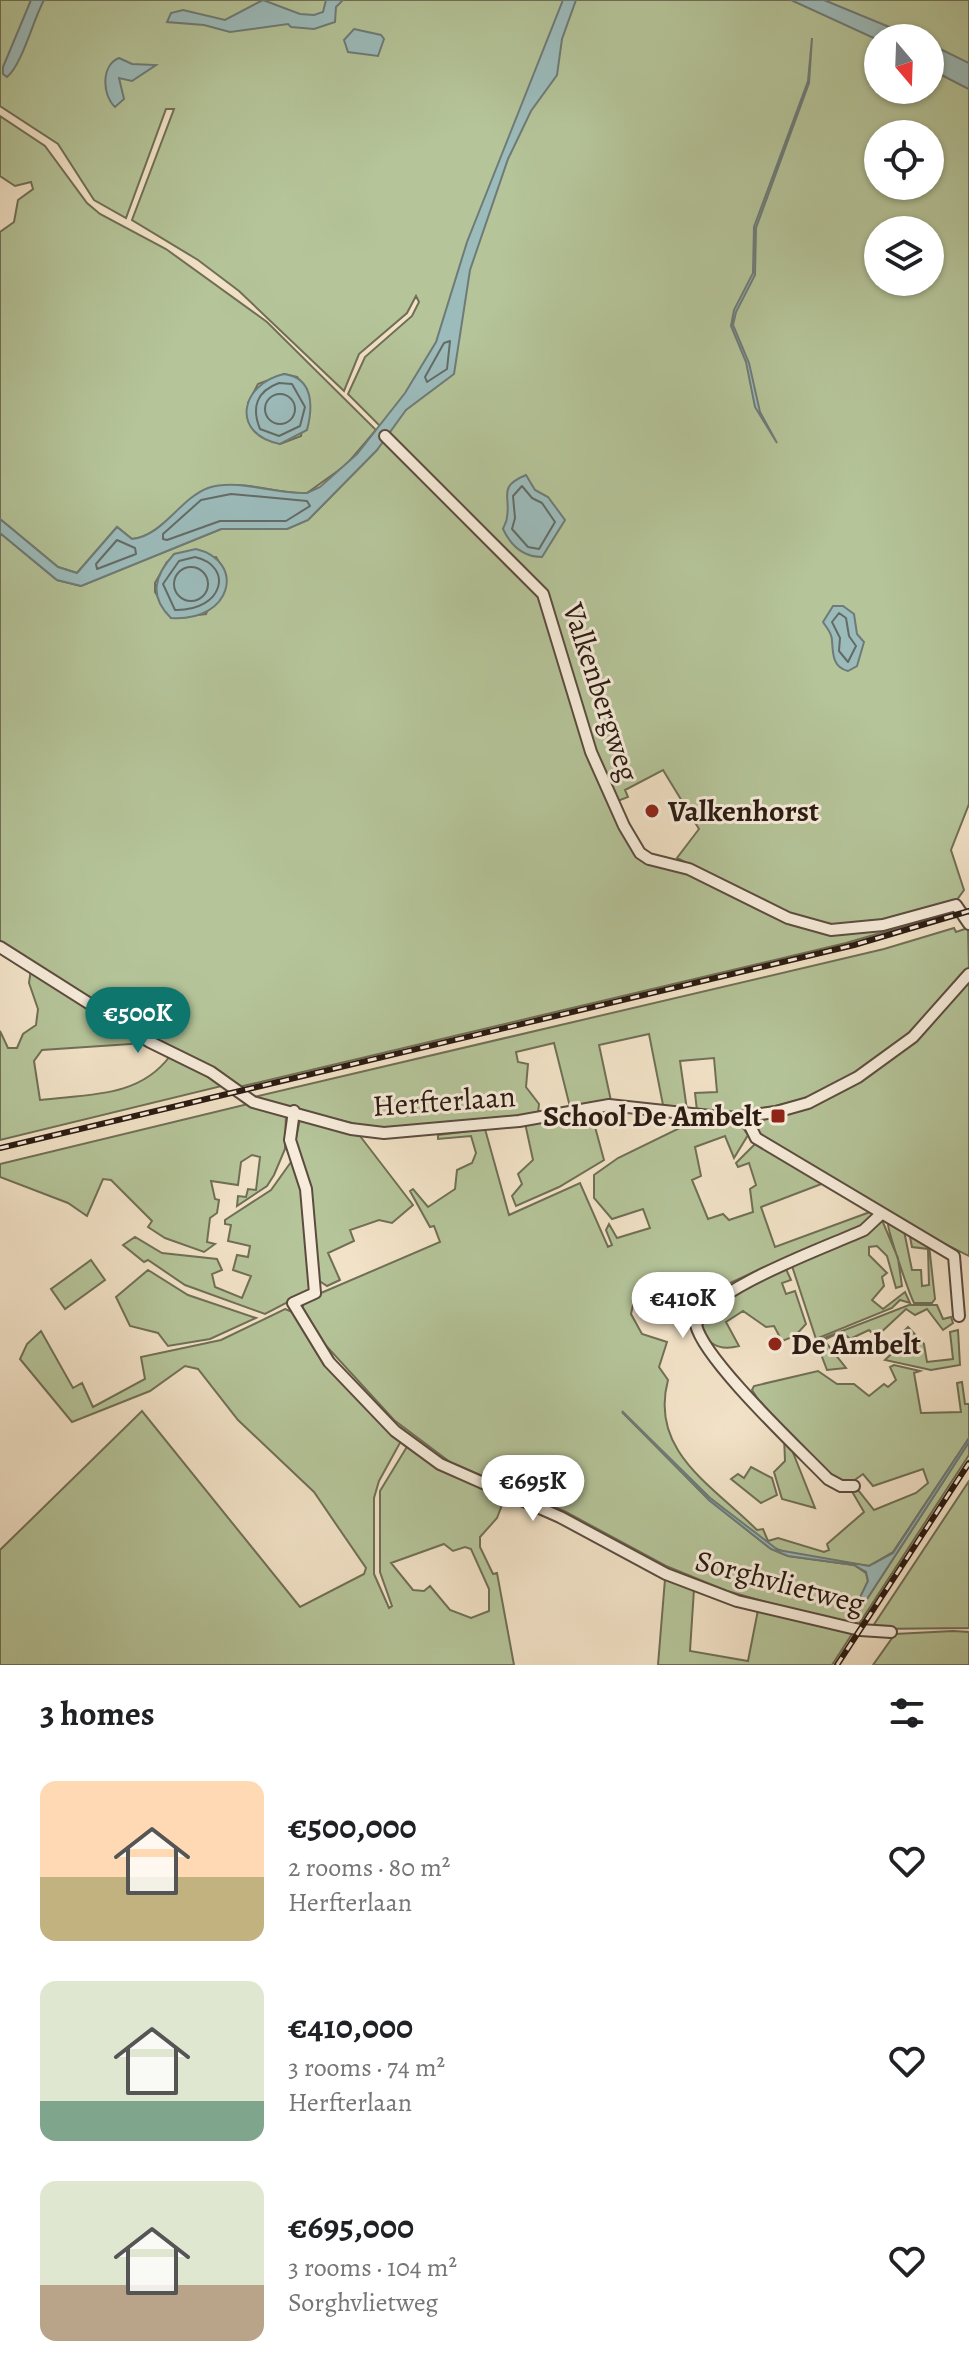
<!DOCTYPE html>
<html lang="en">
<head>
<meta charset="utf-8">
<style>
  body { margin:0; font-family:Alegreya,serif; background:#f2f2f2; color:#202124; height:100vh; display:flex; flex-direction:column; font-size:30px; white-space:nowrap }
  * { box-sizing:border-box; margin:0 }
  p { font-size:26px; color:#757577 }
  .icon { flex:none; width:44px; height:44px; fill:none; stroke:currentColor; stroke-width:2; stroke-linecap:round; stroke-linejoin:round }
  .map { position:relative; height:1665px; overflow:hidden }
  .drawer { display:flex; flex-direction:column; background:#fff; flex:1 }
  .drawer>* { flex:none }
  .needle { width:52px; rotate:161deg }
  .buttons { position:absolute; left:864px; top:24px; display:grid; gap:16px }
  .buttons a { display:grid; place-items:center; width:80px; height:80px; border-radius:50%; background:#fff; box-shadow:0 2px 6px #0004; font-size:40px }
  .price { position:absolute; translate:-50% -68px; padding:0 18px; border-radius:28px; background:#fff; color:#222; font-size:26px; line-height:52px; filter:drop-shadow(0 2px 4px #0008) }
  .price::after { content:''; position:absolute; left:50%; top:48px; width:24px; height:18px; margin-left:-12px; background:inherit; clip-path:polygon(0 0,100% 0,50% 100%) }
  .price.active { background:#0f766e; color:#fff }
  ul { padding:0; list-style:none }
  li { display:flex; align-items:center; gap:24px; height:200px; padding:0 40px }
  li span { display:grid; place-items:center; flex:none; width:224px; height:160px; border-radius:16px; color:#555 }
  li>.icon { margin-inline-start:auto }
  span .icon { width:96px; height:96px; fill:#fffc; stroke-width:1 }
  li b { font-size:34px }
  h2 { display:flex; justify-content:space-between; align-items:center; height:96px; padding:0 40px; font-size:34px }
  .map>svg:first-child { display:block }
</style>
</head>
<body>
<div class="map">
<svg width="969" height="1665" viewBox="0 0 969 1665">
  <rect width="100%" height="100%" fill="#f2e2c7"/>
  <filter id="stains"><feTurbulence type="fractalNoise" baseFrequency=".0025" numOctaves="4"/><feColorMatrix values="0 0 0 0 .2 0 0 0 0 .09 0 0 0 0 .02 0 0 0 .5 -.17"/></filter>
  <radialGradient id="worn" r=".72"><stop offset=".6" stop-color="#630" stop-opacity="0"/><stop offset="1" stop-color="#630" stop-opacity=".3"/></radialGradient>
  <!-- green -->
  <path fill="#b5c499" stroke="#706f56" stroke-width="2" fill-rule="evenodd" d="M0,0H31L24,23L37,0H969V66L930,49V38H878V90H930V69L969,89V804L951,850L964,890L956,901L845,929L803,921L677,858L699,829L663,770L625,790L628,797L615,802L577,703L539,585L348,394L365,357L412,316L419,302L416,296L407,313L359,354L344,391L239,291L198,260L132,220L174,109H166L126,218L94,200L58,144L0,106ZM878,134H930V186H878ZM878,230H930V282H878Z
    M0,116L45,146L87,203L100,214L166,249L267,322L376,430L346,465L307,493C279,495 249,481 221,486C184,492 164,536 132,539L117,527L77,573L58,567L0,519V232L14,222L18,200L33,189L31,182L15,186L0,176ZM284,374L297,377L307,389L301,436L280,444L248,403L258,384Z
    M383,437L539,592L561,662L630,843L671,865L826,932L951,908L953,912L846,943L239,1087L220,1072L153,1039L0,943V533L57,580L81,586L221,529H287L308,520L377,450ZM216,557L224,570L206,614L171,618L155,592V583L167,562Z
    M954,928L956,932L968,928L969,970C892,1059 821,1119 697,1111L695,1093L717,1092L714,1058L680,1061L687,1110L663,1105L649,1034L599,1045L611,1101L570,1107L554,1043L516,1052L518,1062L528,1064L526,1087L539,1104L538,1113L442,1126L372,1128L250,1098L884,949Z
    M31,969L146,1043L42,1050L34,1061L40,1100C88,1094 139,1098 170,1056L226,1085L0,1140V1031L8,1048H17L23,1034L36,1025L38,1009L29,983Z
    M969,982V1256L919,1231L760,1136L753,1123L822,1102L866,1076Z
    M248,1104L286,1114L285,1149L274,1175L267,1186L237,1206L238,1196L246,1197L248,1189L256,1190L260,1157L252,1155L241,1162L238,1185L211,1181L215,1199L219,1200L217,1213L210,1218L207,1242L215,1244L204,1252L165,1238L148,1227L152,1221L111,1180L103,1179L87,1216L68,1203L0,1177V1164Z
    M591,1112L604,1160L559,1187L516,1206L512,1196L522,1184L518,1174L533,1160L525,1123Z
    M300,1119L360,1136L413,1205L392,1223L379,1220L350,1230L354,1241L328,1253L340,1280L327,1286L318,1280L294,1148Z
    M698,1119L738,1121L748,1135L734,1158L725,1136L695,1147L701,1176L692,1180L708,1219L723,1214L729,1220L753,1212L750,1189L756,1185L749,1163L738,1167L736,1163L756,1143L824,1183L761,1207L775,1247L870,1212L874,1216L873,1222L758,1275L756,1271L721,1287L706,1299L699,1296L702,1286L665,1284L656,1295L633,1305L631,1314L642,1334L667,1342L659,1367L668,1380C649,1451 712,1485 757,1530L763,1529L768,1541L778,1538L824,1552L829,1550L827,1544L864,1512L850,1488L858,1490L874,1510L916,1493L928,1483L923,1469L873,1486L863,1474L849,1484L828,1476L758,1399L752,1390L754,1386L818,1371L837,1384H854L869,1396L884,1384L888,1387L896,1380L890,1367L894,1365L920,1371L914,1373L921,1413L961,1412L957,1383L962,1382L965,1404H969V1438L893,1552L869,1566L789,1554L772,1547L710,1498L622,1412L709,1500L771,1549L788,1556L854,1565L866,1573L868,1581L852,1616L854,1619L969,1442V1455L857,1627L727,1591L666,1566L566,1512L450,1462L394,1420L308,1326L301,1312L304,1303L314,1296L440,1242L434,1226L430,1227L410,1191L413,1189L428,1207L455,1189L457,1170L472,1163L476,1153L471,1136L438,1139V1135L485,1129L509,1215L580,1183L608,1247L612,1245L606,1230L609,1224L617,1238L650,1228L643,1209L612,1219L594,1198V1175L618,1158Z
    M291,1162C311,1185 311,1258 313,1289L265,1314L185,1285L148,1260L144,1262L123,1245L135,1237L162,1253L217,1259L222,1270L212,1274L215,1287L242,1298L251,1276L233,1270L237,1255L248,1257L250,1246L228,1241L231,1225L225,1224V1220L271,1190Z
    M882,1220L898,1258L902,1286L896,1288L887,1256L877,1246L869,1247V1255L887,1273L882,1277L884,1286L872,1300L883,1309L905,1292L910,1303L900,1300L892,1308L816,1339L792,1266L870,1230Z
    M888,1223L904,1231L912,1270H921L922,1286L929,1285L928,1249L912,1247L910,1237L929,1245L935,1299L932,1303H914C909,1293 887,1229 888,1223Z
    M91,1260L105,1280L65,1309L51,1289Z
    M786,1269L791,1280L782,1283L786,1294L795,1291L806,1324L795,1336L782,1341L774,1326L766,1327L743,1311L726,1322L739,1346C717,1352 703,1342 700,1320L722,1298Z
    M148,1270L188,1295L256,1318L210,1339L168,1346L158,1333L130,1326L116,1297Z
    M909,1305H937L943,1319L951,1317L953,1323L943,1330L927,1309L915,1315L906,1309L876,1337L869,1330L850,1339L847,1336L840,1342L834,1335L824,1340L846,1368L827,1370L816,1341Z
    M285,1309L295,1313L318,1353L401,1441L379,1481L374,1498V1574L389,1608L392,1606L380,1572V1491L408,1445L505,1497L497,1518L480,1537V1547L493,1574L497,1573L514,1665H0V1550L142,1411L300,1607L364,1574L366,1568L314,1492L238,1420L198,1369L185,1366L150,1391L72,1422L20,1359L27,1344L41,1331L73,1388L82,1383L93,1407L145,1379L141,1357L221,1340ZM444,1544L453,1551L465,1547L471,1549L489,1589V1611L471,1618L450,1610L430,1586L424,1591L413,1590L391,1563Z
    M908,1327L924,1344L927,1362L953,1359L950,1332L958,1330L960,1365L931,1370L885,1360L907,1339L902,1333Z
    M784,1436L788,1440L815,1508L782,1499L774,1472L785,1461Z
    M751,1467L772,1478L777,1495L761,1503L731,1479L738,1474L744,1478Z
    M969,1481V1628L872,1629L873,1626Z
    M665,1579L694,1589L690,1651L748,1661L758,1610L854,1631L832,1665H658Z
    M953,1631L969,1632V1665H873L895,1634Z"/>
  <!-- water -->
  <path fill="#9cbcbc" stroke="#6e7b78" stroke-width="2" d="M31,0H44C33,20 22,65 7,77L3,74V67Z
    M263,0L300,14L314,15L323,12L326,0H343L336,7L335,22L314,29L291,27L288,24L230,32L204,25L167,22L171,13L183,10L225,20Z
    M563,0H576L562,39L557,75L531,111L508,159L470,270L454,374L406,410L377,450L308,520L287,529H221L81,586L57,580L0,533V519L58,567L77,573L117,527L132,539C163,536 179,499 208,488C239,478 276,495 307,493L320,487L357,454L405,393L436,342L467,242Z
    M791,0H824L916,38L878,40Z
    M354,29L381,35L384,39L378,56L348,52L344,40Z
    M812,38L809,83L756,228L755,275L736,312L733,325L749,363L760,412L777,443L755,407L746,362L731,326L734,310L753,273L754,227L808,81Z
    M930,44L969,63V89L930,69Z
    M119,58L132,64L156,65L132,81L119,78L124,99L115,107C102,95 101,65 119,58Z
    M284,374C314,378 313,407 307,430L280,444C230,434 240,384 284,374Z
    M526,475L535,490L548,497L565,520L542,557C524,557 511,546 503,529C504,525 507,522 507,517C511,496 497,487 526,475Z
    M196,549C246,561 233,622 171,618C148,596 155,575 174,554Z
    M833,606H843L854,614L857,634L864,642L857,666L848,671C832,667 833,653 832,640C832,633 826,627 823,622Z
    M622,1411L710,1498L778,1550L869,1566L893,1553L969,1438V1442L854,1619L851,1616L868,1581L866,1572L854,1565L788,1556L771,1549L709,1500Z"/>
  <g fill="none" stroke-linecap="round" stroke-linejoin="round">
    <!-- shore -->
    <path stroke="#636b67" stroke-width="2" d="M450,341L447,369L427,382L425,377L444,343Z
      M279,383L292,384L305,407L300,426L279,436L260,429C251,407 257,391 279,383Z
      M265 409a15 15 0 1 1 30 0a15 15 0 1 1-30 0Z
      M522,486L532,498L542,503L555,522L539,549L528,547L512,529L515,518L513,496Z
      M231,494L307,501L310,506L286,521H220L167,540L163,539V534L201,500Z
      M117,540L135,548L136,554L97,569L96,564Z
      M195,557C234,566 224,611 175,610L163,584L179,561Z
      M174 584a17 17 0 1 1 34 0a17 17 0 1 1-34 0Z
      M839,613L846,618L849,636L856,646L848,662L839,651L840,638L832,622Z"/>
    <defs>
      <path id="minor" d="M385,436L543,594L591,752L624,826L640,853L649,859L689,869L788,918L831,930L883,925L956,905L969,924
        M0,947L150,1042L211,1072L253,1102L351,1129L384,1133L519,1121L609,1105L729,1118L776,1112L808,1103L858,1077L913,1037L969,974
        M294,1111L290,1140L306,1189L315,1293L293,1303L329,1362L395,1431L440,1464L560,1517L666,1574L737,1601L860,1630L891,1632
        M746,1118L756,1138L954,1256L959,1316
        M854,1486H841L828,1479C799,1449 704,1360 696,1325C708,1289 827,1247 864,1230L880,1215"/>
    </defs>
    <!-- minor casing -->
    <use href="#minor" stroke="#5c4c3f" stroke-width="14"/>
    <!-- minor -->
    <use href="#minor" stroke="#f7ecdb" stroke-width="10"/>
    <defs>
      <path id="rail" d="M0,1148L854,945L969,911
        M837,1665L969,1463"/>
    </defs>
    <!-- rail casing -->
    <use href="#rail" stroke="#2a1a12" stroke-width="6"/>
    <!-- rail -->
    <use href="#rail" stroke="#f7ecdb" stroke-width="3" stroke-dasharray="9" stroke-linecap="butt"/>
  </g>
  <!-- markers -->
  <g fill="#8f2418" stroke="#f7ecdb" stroke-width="3">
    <circle cx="652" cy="811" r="8"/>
    <rect x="770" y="1108" width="16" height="16" rx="4"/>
    <circle cx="775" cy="1344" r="8"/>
  </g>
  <g text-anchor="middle" stroke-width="6" stroke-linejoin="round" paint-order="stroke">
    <!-- street labels -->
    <g font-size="30" fill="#2a1a12" stroke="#f7ecdb">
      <text transform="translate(601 692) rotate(72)" y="10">Valkenbergweg</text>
      <text transform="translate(444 1101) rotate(-4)" y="10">Herfterlaan</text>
      <text transform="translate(780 1582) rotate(15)" y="10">Sorghvlietweg</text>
    </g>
    <!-- poi labels -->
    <g font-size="30" font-weight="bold" fill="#2a1a12" stroke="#f7ecdb" text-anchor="start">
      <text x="668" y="821">Valkenhorst</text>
      <text x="762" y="1126" text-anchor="end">School De Ambelt</text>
      <text x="791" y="1354">De Ambelt</text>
    </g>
  </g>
  <rect width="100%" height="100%" filter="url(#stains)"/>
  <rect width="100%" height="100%" fill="url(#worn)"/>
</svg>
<div class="buttons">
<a><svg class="needle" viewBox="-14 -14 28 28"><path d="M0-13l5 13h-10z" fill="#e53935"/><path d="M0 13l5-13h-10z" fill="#757577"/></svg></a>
<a><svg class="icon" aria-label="locate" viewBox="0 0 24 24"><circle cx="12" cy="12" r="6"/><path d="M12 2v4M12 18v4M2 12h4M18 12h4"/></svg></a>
<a><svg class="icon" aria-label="layers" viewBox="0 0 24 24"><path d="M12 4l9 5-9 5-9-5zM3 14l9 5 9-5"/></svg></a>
</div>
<b class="price active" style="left:138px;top:1055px">€500K</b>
<b class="price" style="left:683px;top:1340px">€410K</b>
<b class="price" style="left:533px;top:1523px">€695K</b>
</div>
<section class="drawer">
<h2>3 homes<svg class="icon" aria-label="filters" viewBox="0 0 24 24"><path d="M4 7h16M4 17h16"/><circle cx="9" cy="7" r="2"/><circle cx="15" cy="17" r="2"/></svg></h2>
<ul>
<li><span style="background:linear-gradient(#ffd9b3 60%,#c2b280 0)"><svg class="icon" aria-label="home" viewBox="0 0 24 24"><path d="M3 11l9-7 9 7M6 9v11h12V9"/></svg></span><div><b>€500,000</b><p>2 rooms · 80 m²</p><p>Herfterlaan</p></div><svg class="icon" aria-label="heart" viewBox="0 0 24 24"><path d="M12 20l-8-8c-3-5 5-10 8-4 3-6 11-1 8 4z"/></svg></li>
<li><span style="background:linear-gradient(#dfe7d0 75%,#7fa58c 0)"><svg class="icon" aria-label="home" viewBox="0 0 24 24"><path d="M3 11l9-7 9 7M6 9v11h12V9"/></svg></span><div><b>€410,000</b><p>3 rooms · 74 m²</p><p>Herfterlaan</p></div><svg class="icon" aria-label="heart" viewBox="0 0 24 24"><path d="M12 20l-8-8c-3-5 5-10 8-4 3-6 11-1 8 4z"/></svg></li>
<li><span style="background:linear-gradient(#dfe7d0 65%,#b9a48a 0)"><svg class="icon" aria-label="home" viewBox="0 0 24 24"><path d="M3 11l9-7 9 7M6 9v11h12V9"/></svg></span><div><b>€695,000</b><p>3 rooms · 104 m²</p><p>Sorghvlietweg</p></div><svg class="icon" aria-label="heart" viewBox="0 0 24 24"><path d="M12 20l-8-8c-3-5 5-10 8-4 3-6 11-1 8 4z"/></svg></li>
</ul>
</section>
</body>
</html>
